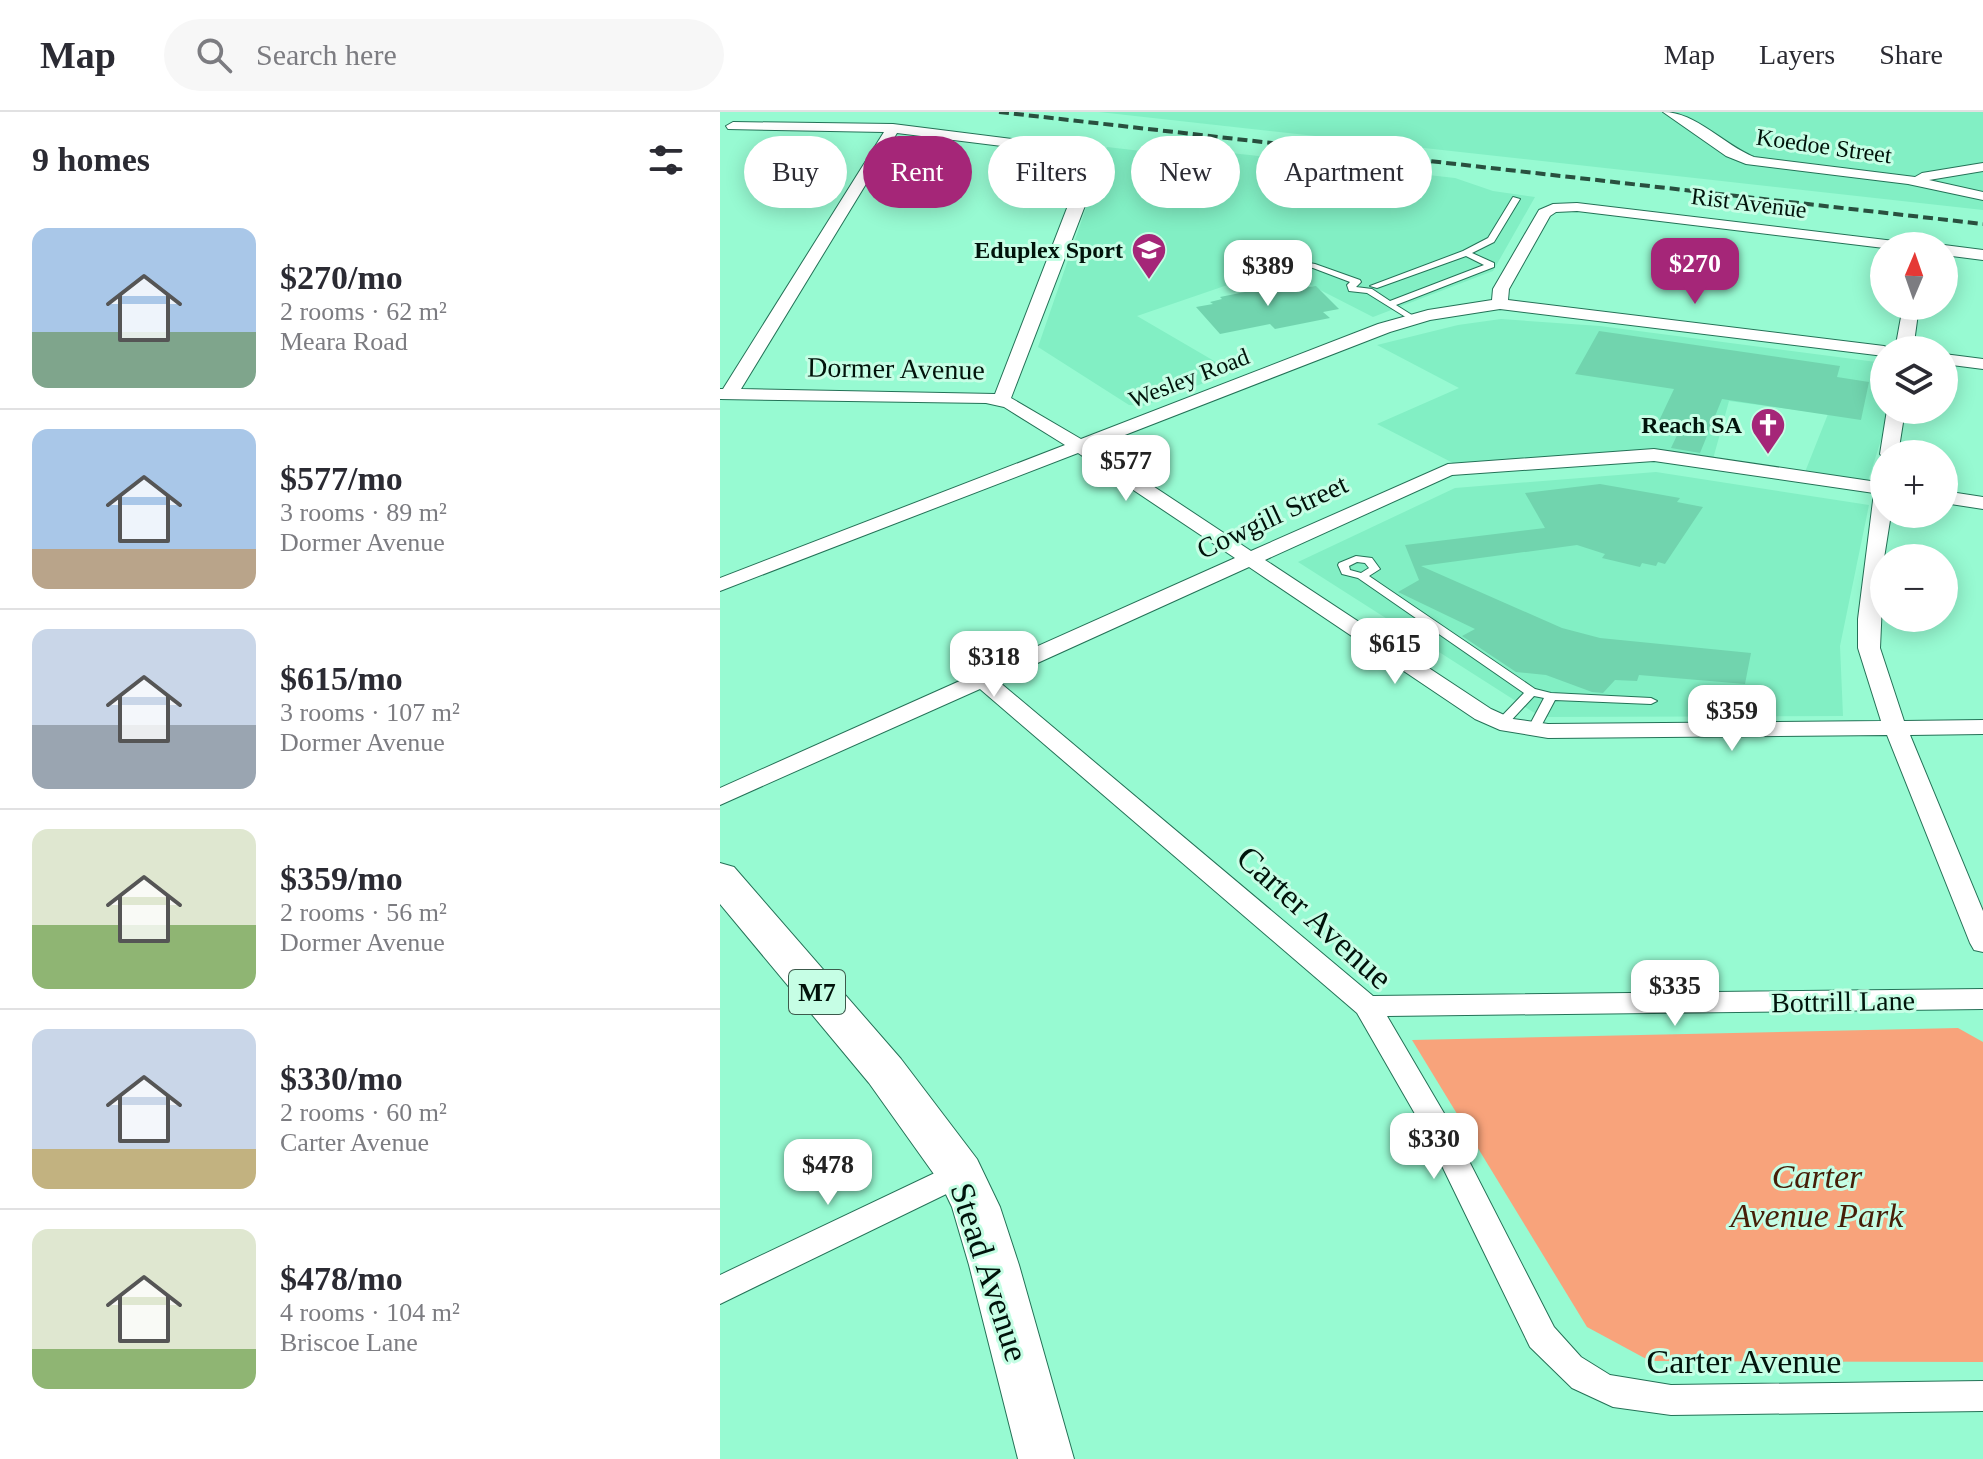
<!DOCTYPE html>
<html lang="en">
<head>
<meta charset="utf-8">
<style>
  body { margin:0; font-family:"Times New Roman",serif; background:#f7f7f7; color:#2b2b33; height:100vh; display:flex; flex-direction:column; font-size:30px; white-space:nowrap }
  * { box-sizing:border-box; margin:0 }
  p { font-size:26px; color:#7c7c81 }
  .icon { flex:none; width:44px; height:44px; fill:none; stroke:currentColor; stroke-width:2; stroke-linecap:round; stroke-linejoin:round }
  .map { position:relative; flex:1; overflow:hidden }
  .details { display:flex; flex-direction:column; background:#fff; width:720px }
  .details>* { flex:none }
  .top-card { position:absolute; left:24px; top:24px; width:760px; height:72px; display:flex; gap:16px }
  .needle { width:52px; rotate:2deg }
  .buttons { position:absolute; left:1150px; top:120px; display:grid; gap:16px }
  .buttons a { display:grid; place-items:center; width:88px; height:88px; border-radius:50%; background:#fff; box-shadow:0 4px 20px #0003; font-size:40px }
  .price { position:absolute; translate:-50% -68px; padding:0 18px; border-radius:16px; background:#fff; color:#222; font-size:26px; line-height:52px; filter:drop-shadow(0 2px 4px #0008) }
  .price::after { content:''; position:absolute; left:50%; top:48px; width:24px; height:18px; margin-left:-12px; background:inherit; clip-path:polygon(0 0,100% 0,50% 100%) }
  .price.selected { background:#a52678; color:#fff }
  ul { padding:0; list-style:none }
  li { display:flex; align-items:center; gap:24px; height:200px; padding:0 32px }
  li+li { border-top:2px solid #e1e1e2 }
  li span { display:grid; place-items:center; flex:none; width:224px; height:160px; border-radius:16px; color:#555 }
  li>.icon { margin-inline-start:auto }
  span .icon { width:96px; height:96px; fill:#fffc; stroke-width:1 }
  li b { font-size:34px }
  h2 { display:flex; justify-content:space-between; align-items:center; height:96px; padding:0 32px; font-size:34px }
  .tag { padding:0 28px; border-radius:36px; background:#fff; box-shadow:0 4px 20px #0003; font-size:28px; line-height:72px }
  .tag.selected { background:#a52678; color:#fff }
  header { display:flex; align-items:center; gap:48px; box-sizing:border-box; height:112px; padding:0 40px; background:#fff; border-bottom:2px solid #e1e1e2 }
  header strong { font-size:38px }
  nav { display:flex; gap:44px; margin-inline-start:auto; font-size:28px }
  .search { width:560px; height:72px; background:#f7f7f7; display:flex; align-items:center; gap:20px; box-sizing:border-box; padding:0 28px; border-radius:44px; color:#7c7c81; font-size:30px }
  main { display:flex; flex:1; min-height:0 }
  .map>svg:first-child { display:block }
</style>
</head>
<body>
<header>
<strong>Map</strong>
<div class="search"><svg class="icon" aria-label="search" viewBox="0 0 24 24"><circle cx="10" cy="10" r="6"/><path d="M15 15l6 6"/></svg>Search here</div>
<nav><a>Map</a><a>Layers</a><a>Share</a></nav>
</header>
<main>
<section class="details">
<h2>9 homes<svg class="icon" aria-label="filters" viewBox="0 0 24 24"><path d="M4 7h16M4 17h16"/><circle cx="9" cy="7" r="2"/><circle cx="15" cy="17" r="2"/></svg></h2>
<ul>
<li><span style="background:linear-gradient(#a9c7e8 65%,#7fa58c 0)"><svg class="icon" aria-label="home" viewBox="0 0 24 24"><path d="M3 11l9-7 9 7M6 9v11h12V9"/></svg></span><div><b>$270/mo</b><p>2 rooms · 62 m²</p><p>Meara Road</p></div></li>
<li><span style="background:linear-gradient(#a9c7e8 75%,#b9a48a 0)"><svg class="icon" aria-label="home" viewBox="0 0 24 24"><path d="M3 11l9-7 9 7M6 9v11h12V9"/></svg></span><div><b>$577/mo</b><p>3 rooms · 89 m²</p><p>Dormer Avenue</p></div></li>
<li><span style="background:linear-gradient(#c9d6e8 60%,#9aa5b1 0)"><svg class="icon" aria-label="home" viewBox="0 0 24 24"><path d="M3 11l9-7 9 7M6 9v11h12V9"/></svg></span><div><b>$615/mo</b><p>3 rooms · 107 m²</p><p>Dormer Avenue</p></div></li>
<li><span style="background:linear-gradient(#dfe7d0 60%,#8fb573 0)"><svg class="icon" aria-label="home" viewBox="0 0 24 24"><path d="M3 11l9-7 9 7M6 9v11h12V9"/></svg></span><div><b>$359/mo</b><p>2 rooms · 56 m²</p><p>Dormer Avenue</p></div></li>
<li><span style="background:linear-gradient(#c9d6e8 75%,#c2b280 0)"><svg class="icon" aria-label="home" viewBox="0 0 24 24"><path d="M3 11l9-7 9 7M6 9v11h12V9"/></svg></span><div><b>$330/mo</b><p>2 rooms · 60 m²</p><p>Carter Avenue</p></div></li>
<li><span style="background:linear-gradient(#dfe7d0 75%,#8fb573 0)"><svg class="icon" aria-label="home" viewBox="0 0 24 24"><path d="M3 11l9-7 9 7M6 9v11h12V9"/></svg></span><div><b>$478/mo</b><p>4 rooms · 104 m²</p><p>Briscoe Lane</p></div></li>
</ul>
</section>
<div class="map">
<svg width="1263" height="1347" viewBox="0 0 1263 1347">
  <rect width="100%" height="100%" fill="#97fad2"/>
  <!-- built -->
  <path fill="#82efc4" d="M379,0H1263V98Z
    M387,35L421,39L457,35L735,66L773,79L815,85L773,159L653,205L557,156L417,204L513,260L423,294L409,293L318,235Z
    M781,207L880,214L1164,251L1167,309L1148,369L1085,360L1108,302L1009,289L993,347L735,352L657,312L739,276L657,233L738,213Z
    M936,360L1149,393L1120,534L1123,604L821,605L578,450L735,376Z"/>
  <!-- green -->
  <path fill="#f8a37b" d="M1238,916L1263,930V1250L930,1249L867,1215L692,928Z"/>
  <!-- building -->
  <path fill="#71d4ae" d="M571,168L580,176L596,174L619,197L603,200L610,206L555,217L550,212L500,222L476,195L493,192L490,190L502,187L500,185L530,179L527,176Z
    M879,219L1120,254L1117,265L1149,270L1141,308L1002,287L980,341L951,336L960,317L937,313L954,277L855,262Z
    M880,372L960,386L957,390L983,395L945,452L938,450L936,454L922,451L920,455L882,446L885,442L857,433L701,454L842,516L880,526L1031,541L1025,572L919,563L917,569L895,568L883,581L872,580L826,563L796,560L742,524L755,517L678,480L699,468L685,433L825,416L805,381Z"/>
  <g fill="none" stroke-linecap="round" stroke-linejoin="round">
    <defs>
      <path id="service" d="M793,85L800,87L774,130L752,141L774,151V155L676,193L695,205L696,207L692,209L647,181L629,179L627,173L630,170L593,156L520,143L516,141L520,139L595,152L640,168L641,170L636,175L652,177L670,189L764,153L746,144L657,176L650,174L743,139L768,126Z
        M636,444L652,446L660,457L649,464L815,577L831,581L931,586L937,589L931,592L835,588L819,618L813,622L807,618L824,586L814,584L786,614H778L776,611L778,608L804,581L638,466L622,462L618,453L619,451ZM637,450L645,451L649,456L641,461L630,458L629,454Z"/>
      <path id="minor" d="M943,0C976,0 1004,33 1034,45L1195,65L1202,61L1263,51V59L1209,68L1263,80V88L1188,72L1026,52L1006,44Z
        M13,10L173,12L356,35L378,42L381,52L291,286L361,327L658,212L708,198L772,188L773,177L819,98L833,92L857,91L1191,131L1194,134L1164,136L857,99L836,100L830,104L789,177L788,188L1164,234L1172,238H1164V244L780,197L710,208L670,220L374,335L531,439L728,352L934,337L1164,371V402H1171L1164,446L1160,536L1184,609L1263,608V622L1190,623L1263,799V840L1254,838L1250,831L1167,623L828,626L780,618L755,607L529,455L278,569L653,884L1263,877V897L667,904L728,1008L834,1215L861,1245L890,1263L951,1273L1263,1269V1299L951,1303L893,1295L852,1276L810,1235L706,1021L637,901L260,577L0,693V676L515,446L358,341L0,479V466L345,333L284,295L266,291L0,287V277H3L164,20L8,17L6,14ZM177,21L354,43L366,47L275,282L21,277ZM934,349L1154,381L1138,507V536L1161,609L828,612L793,607L771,597L545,448L732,363Z
        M1224,133L1263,138V148L1224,143V134H1222Z
        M1183,194H1199L1193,238H1175Z
        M1224,242L1263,247V257L1224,252Z
        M1167,298H1185L1178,342H1164V346L1160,342Z
        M1224,379L1263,385V397L1224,391Z
        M240,1049L251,1052L255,1061L251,1070L0,1192V1163Z"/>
      <path id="primary" d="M0,751L14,755L181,947L257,1047L280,1095L299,1153L354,1347H298L249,1153L232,1095L221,1072L149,971L0,792Z"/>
    </defs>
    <!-- service casing -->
    <use href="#service" stroke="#247257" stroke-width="2"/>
    <!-- minor casing -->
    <use href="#minor" stroke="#247257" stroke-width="2"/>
    <!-- primary casing -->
    <use href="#primary" stroke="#247257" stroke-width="2"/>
    <!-- service -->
    <use href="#service" fill="#fff" fill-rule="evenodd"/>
    <!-- minor -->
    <use href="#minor" fill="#fff" fill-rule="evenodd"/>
    <!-- primary -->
    <use href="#primary" fill="#fff" fill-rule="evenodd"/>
    <!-- rail -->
    <path stroke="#29503f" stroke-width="4" stroke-dasharray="10 5" stroke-linecap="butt" d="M279,0L1263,112"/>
  </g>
  <!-- icons -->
  <defs>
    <symbol id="school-pin" viewBox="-11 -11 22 30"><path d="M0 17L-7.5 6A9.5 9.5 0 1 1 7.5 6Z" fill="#a52678" stroke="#c6fee5"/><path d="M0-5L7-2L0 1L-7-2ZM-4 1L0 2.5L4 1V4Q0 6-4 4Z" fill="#fff"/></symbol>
    <symbol id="church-pin" viewBox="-11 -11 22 30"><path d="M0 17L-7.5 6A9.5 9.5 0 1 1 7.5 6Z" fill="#a52678" stroke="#c6fee5"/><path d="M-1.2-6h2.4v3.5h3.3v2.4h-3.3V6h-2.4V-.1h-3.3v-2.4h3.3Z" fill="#fff"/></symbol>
  </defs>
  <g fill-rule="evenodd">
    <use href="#school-pin" x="409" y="118" width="40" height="54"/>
    <use href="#church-pin" x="1028" y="293" width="40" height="54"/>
  </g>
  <g text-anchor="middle" stroke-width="6" stroke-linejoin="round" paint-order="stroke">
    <!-- far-street labels -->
    <g font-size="24" fill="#01130b" stroke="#c6fee5">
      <text transform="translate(1104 34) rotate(8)" y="8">Koedoe Street</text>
      <text transform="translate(1029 91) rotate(7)" y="8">Rist Avenue</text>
      <text transform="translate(469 266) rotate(-21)" y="8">Wesley Road</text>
    </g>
    <!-- far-poi labels -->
    <g font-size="24" font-weight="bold" fill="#01130b" stroke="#c6fee5" text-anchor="end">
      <text x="403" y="146">Eduplex Sport</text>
      <text x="1022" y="321">Reach SA</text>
    </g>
    <!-- shield labels -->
    <rect fill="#c6fee5" stroke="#3c5a4c" stroke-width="2" x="69" y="858" width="56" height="44" rx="6"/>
    <g font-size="26" font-weight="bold" fill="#01130b">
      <text x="97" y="889">M7</text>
    </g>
    <!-- street labels -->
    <g font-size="28" fill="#01130b" stroke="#c6fee5">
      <text transform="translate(176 256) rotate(1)" y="10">Dormer Avenue</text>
      <text transform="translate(552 404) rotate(-25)" y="10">Cowgill Street</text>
      <text transform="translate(1123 889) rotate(-1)" y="10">Bottrill Lane</text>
    </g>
    <!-- near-street labels -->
    <g font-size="34" fill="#01130b" stroke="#c6fee5">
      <text transform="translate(595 805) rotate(42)" y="12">Carter Avenue</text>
      <text transform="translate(270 1160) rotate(72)" y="12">Stead Avenue</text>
      <text x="1024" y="1261">Carter Avenue</text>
    </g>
    <!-- near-park labels -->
    <g font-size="34" font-style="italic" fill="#461e08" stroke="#c6fee5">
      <text x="1097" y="1076">Carter<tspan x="1097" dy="39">Avenue Park</tspan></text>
    </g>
  </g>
</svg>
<div class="buttons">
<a><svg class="needle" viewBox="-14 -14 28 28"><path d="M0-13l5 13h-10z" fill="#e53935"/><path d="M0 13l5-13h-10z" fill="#7c7c81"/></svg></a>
<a><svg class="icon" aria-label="layers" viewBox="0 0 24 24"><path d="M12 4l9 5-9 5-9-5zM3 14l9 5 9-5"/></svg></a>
<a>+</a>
<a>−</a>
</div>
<b class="price selected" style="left:975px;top:194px">$270</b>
<b class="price" style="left:548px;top:196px">$389</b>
<b class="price" style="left:406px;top:391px">$577</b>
<b class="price" style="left:675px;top:574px">$615</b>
<b class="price" style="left:274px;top:587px">$318</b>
<b class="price" style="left:1012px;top:641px">$359</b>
<b class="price" style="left:955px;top:916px">$335</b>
<b class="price" style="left:714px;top:1069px">$330</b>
<b class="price" style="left:108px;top:1095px">$478</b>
<div class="top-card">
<a class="tag">Buy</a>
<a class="tag selected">Rent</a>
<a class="tag">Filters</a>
<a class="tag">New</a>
<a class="tag">Apartment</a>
</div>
</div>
</main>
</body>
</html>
